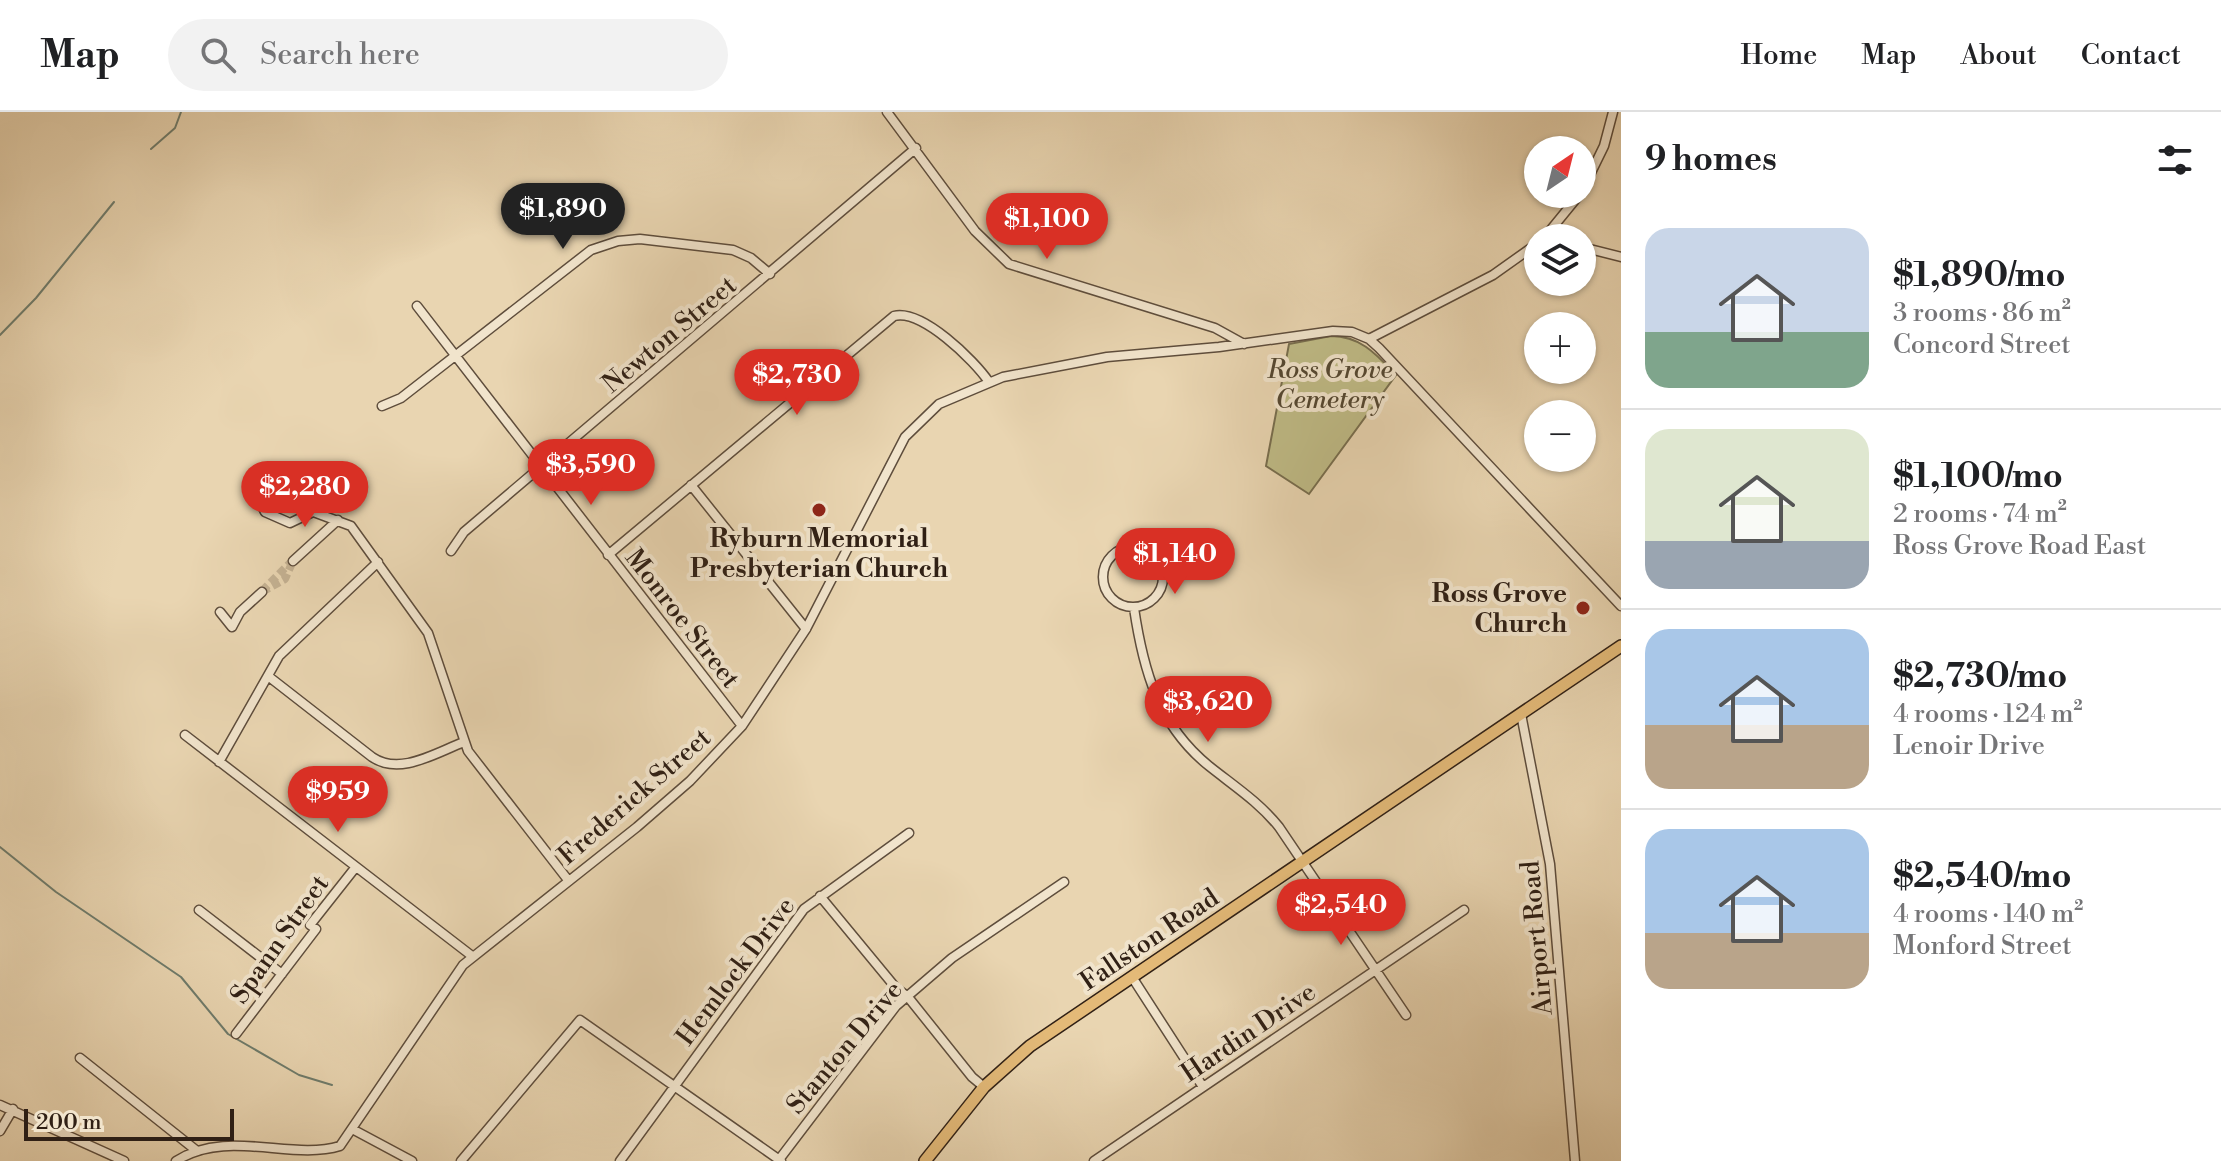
<!DOCTYPE html>
<html lang="en">
<head>
<meta charset="utf-8">
<style>
  body { margin:0; font-family:"Libre Bodoni",serif; background:#f2f2f2; color:#202124; height:100vh; display:flex; flex-direction:column; font-size:30px; white-space:nowrap }
  * { box-sizing:border-box; margin:0 }
  p { font-size:26px; color:#757577 }
  .icon { flex:none; width:44px; height:44px; fill:none; stroke:currentColor; stroke-width:2; stroke-linecap:round; stroke-linejoin:round }
  .map { position:relative; flex:1; overflow:hidden }
  .details { display:flex; flex-direction:column; background:#fff; width:600px }
  .details>* { flex:none }
  .needle { width:52px; rotate:35deg }
  .controls { position:absolute; left:1524px; top:24px; display:grid; gap:16px }
  .controls a { display:grid; place-items:center; width:72px; height:72px; border-radius:50%; background:#fff; box-shadow:0 2px 6px #0004; font-size:40px }
  .scale { position:absolute; left:24px; bottom:20px; width:210px; box-sizing:border-box; padding-left:8px; border:4px solid #302015; border-top:0; font-size:22px; line-height:28px; white-space:nowrap; color:#302015; -webkit-text-stroke:6px #f1e4cc; paint-order:stroke }
  .price { position:absolute; translate:-50% -68px; padding:0 18px; border-radius:28px; background:#d93025; color:#fff; font-size:26px; line-height:52px; filter:drop-shadow(0 2px 4px #0008) }
  .price::after { content:''; position:absolute; left:50%; top:48px; width:24px; height:18px; margin-left:-12px; background:inherit; clip-path:polygon(0 0,100% 0,50% 100%) }
  .price.selected { background:#222; color:#fff }
  ul { padding:0; list-style:none }
  li { display:flex; align-items:center; gap:24px; height:200px; padding:0 24px }
  li+li { border-top:2px solid #e0e0e0 }
  li span { display:grid; place-items:center; flex:none; width:224px; height:160px; border-radius:24px; color:#555 }
  li>.icon { margin-inline-start:auto }
  span .icon { width:96px; height:96px; fill:#fffc; stroke-width:1 }
  li b { font-size:34px }
  h2 { display:flex; justify-content:space-between; align-items:center; height:96px; padding:0 24px; font-size:34px }
  header { display:flex; align-items:center; gap:48px; box-sizing:border-box; height:112px; padding:0 40px; background:#fff; border-bottom:2px solid #e0e0e0 }
  header strong { font-size:38px }
  nav { display:flex; gap:44px; margin-inline-start:auto; font-size:28px }
  .search { width:560px; height:72px; background:#f2f2f2; display:flex; align-items:center; gap:20px; box-sizing:border-box; padding:0 28px; border-radius:44px; color:#757577; font-size:30px }
  main { display:flex; flex:1; min-height:0 }
  .map>svg:first-child { display:block }
</style>
</head>
<body>
<header>
<strong>Map</strong>
<div class="search"><svg class="icon" aria-label="search" viewBox="0 0 24 24"><circle cx="10" cy="10" r="6"/><path d="M15 15l6 6"/></svg>Search here</div>
<nav><a>Home</a><a>Map</a><a>About</a><a>Contact</a></nav>
</header>
<main>
<div class="map">
<svg width="1621" height="1049" viewBox="0 0 1621 1049">
  <rect width="100%" height="100%" fill="#e9d5b1"/>
  <filter id="stains"><feTurbulence type="fractalNoise" baseFrequency=".0025" numOctaves="4"/><feColorMatrix values="0 0 0 0 .2 0 0 0 0 .09 0 0 0 0 .02 0 0 0 .5 -.17"/></filter>
  <radialGradient id="worn" r=".72"><stop offset=".6" stop-color="#630" stop-opacity="0"/><stop offset="1" stop-color="#630" stop-opacity=".3"/></radialGradient>
  <!-- green -->
  <path fill="#bfbb86" stroke="#786e4e" stroke-width="2" d="M1331,224C1361,224 1377,243 1396,263L1309,382L1266,354L1289,232Z"/>
  <g fill="none" stroke-linecap="round" stroke-linejoin="round">
    <!-- stream -->
    <path stroke="#6f7c6c" stroke-width="2" d="M151,37L175,16L181,0
      M0,223L36,186L114,90
      M0,735L56,780L181,865L228,922L299,963L332,973"/>
    <!-- minor-tunnel -->
    <path stroke="#c4b192" stroke-width="8" stroke-dasharray="8 4" stroke-linecap="butt" d="M262,479L291,450
      M262,480L285,467L293,449"/>
    <defs>
      <path id="minor" d="M887,0L975,119L1009,152L1215,216L1244,232
        M1582,79L1604,34L1613,0
        M1544,126L1580,82
        M1582,135L1621,145
        M417,194L742,614
        M1369,227L1493,163L1538,131
        M382,294L401,286L591,138L618,129L640,127L733,138L751,146L770,162
        M691,373L806,517
        M315,399L290,411L265,400L262,394L266,388L276,386L351,414L428,521L468,639L568,768
        M1103 465a30 30 0 1 1 60 0a30 30 0 1 1-60 0Z
        M451,439L464,420L916,36
        M608,443L894,204C922,197 974,248 989,270
        M293,449L338,408
        M1134,496C1143,557 1158,613 1209,654C1234,674 1259,690 1279,715L1406,903
        M220,500L232,515L240,500L262,480
        M268,564L372,645C400,664 435,641 464,630
        M1521,602L1550,752L1575,1049
        M185,623L472,844
        M219,650L279,544L378,450
        M820,784L896,876L908,885L972,965L984,975
        M199,798L282,862
        M1132,865L1203,975
        M236,922L316,817L310,813L355,756
        M80,946L197,1039
        M0,993L124,1049
        M354,1018L412,1049
        M0,1019L13,997
        M176,1049C227,1016 291,1049 340,1034L463,853L637,715L690,669L742,614L806,517L905,325L939,292L1003,265L1107,245L1219,235L1333,219L1352,220L1369,227L1379,236L1621,494
        M461,1049L580,908L781,1049
        M620,1049L804,797L909,721
        M778,1049L896,894L952,846L1064,770
        M1094,1049L1464,798"/>
      <path id="major" d="M925,1049L984,975L1030,934L1621,534"/>
    </defs>
    <!-- minor casing -->
    <use href="#minor" stroke="#5e4d3c" stroke-width="11"/>
    <!-- major casing -->
    <use href="#major" stroke="#302015" stroke-width="14"/>
    <!-- minor -->
    <use href="#minor" stroke="#f1e4cc" stroke-width="8"/>
    <!-- major -->
    <use href="#major" stroke="#e4ba78" stroke-width="11"/>
  </g>
  <!-- markers -->
  <g fill="#8f2418" stroke="#f1e4cc" stroke-width="3">
    <circle cx="819" cy="398" r="8"/>
    <circle cx="1583" cy="496" r="8"/>
  </g>
  <g text-anchor="middle" stroke-width="8" stroke-linejoin="round" paint-order="stroke">
    <!-- street labels -->
    <g font-size="26" fill="#302015" stroke="#f1e4cc">
      <text transform="translate(669 222) rotate(-40)" y="9">Newton Street</text>
      <text transform="translate(683 506) rotate(52)" y="9">Monroe Street</text>
      <text transform="translate(634 684) rotate(-41)" y="9">Frederick Street</text>
      <text transform="translate(1536 826) rotate(-95)" y="9">Airport Road</text>
      <text transform="translate(279 827) rotate(-55)" y="9">Spann Street</text>
      <text transform="translate(1149 827) rotate(-34)" y="9">Fallston Road</text>
      <text transform="translate(735 859) rotate(-53)" y="9">Hemlock Drive</text>
      <text transform="translate(1248 920) rotate(-34)" y="9">Hardin Drive</text>
      <text transform="translate(844 935) rotate(-50)" y="9">Stanton Drive</text>
    </g>
    <!-- park labels -->
    <g font-size="26" font-style="italic" fill="#544731" stroke="#f1e4cc">
      <text x="1330" y="266">Ross Grove<tspan x="1330" dy="30">Cemetery</tspan></text>
    </g>
    <!-- poi labels -->
    <g font-size="26" font-weight="bold" fill="#302015" stroke="#f1e4cc">
      <text x="819" y="435">Ryburn Memorial<tspan x="819" dy="30">Presbyterian Church</tspan></text>
      <text x="1567" y="490" text-anchor="end">Ross Grove<tspan x="1567" dy="30">Church</tspan></text>
    </g>
  </g>
  <rect width="100%" height="100%" filter="url(#stains)"/>
  <rect width="100%" height="100%" fill="url(#worn)"/>
</svg>
<div class="controls">
<a><svg class="needle" viewBox="-14 -14 28 28"><path d="M0-13l5 13h-10z" fill="#e53935"/><path d="M0 13l5-13h-10z" fill="#757577"/></svg></a>
<a><svg class="icon" aria-label="layers" viewBox="0 0 24 24"><path d="M12 4l9 5-9 5-9-5zM3 14l9 5 9-5"/></svg></a>
<a>+</a>
<a>−</a>
</div>
<div class="scale">200 m</div>
<b class="price selected" style="left:563px;top:139px">$1,890</b>
<b class="price" style="left:1047px;top:149px">$1,100</b>
<b class="price" style="left:797px;top:305px">$2,730</b>
<b class="price" style="left:591px;top:395px">$3,590</b>
<b class="price" style="left:305px;top:417px">$2,280</b>
<b class="price" style="left:1175px;top:484px">$1,140</b>
<b class="price" style="left:1208px;top:632px">$3,620</b>
<b class="price" style="left:338px;top:722px">$959</b>
<b class="price" style="left:1341px;top:835px">$2,540</b>
</div>
<section class="details">
<h2>9 homes<svg class="icon" aria-label="filters" viewBox="0 0 24 24"><path d="M4 7h16M4 17h16"/><circle cx="9" cy="7" r="2"/><circle cx="15" cy="17" r="2"/></svg></h2>
<ul>
<li><span style="background:linear-gradient(#c9d6e8 65%,#7fa58c 0)"><svg class="icon" aria-label="home" viewBox="0 0 24 24"><path d="M3 11l9-7 9 7M6 9v11h12V9"/></svg></span><div><b>$1,890/mo</b><p>3 rooms · 86 m²</p><p>Concord Street</p></div></li>
<li><span style="background:linear-gradient(#dfe7d0 70%,#9aa5b1 0)"><svg class="icon" aria-label="home" viewBox="0 0 24 24"><path d="M3 11l9-7 9 7M6 9v11h12V9"/></svg></span><div><b>$1,100/mo</b><p>2 rooms · 74 m²</p><p>Ross Grove Road East</p></div></li>
<li><span style="background:linear-gradient(#a9c7e8 60%,#b9a48a 0)"><svg class="icon" aria-label="home" viewBox="0 0 24 24"><path d="M3 11l9-7 9 7M6 9v11h12V9"/></svg></span><div><b>$2,730/mo</b><p>4 rooms · 124 m²</p><p>Lenoir Drive</p></div></li>
<li><span style="background:linear-gradient(#a9c7e8 65%,#b9a48a 0)"><svg class="icon" aria-label="home" viewBox="0 0 24 24"><path d="M3 11l9-7 9 7M6 9v11h12V9"/></svg></span><div><b>$2,540/mo</b><p>4 rooms · 140 m²</p><p>Monford Street</p></div></li>
</ul>
</section>
</main>
</body>
</html>
